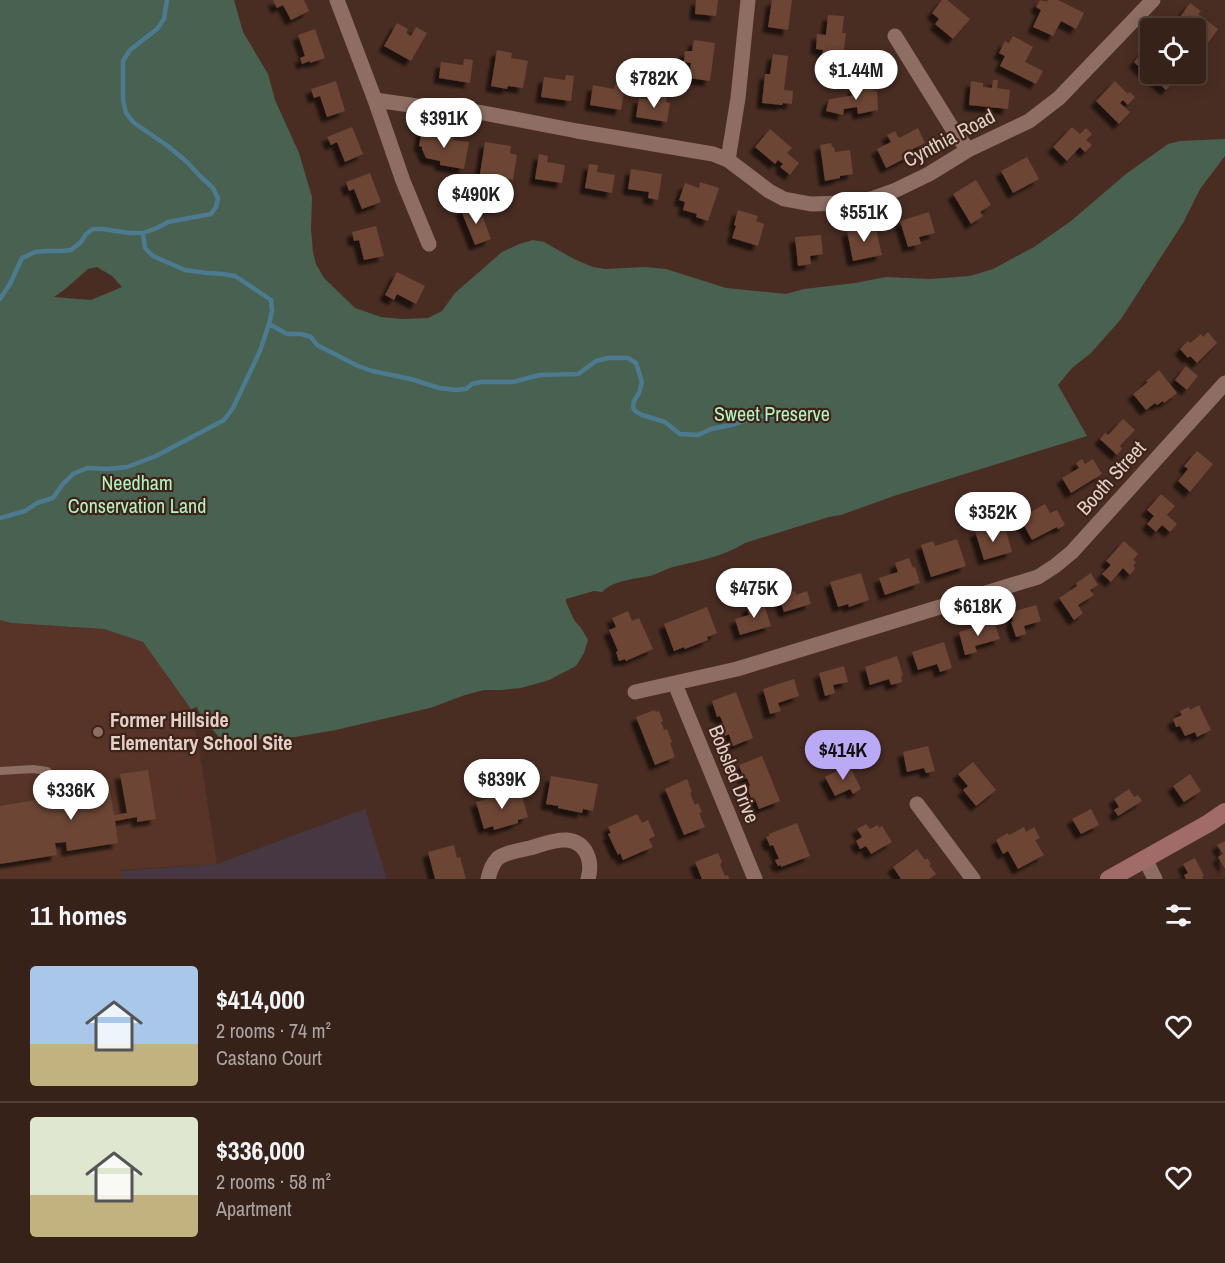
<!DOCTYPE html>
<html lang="en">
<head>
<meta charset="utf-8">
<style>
  body { margin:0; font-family:"Archivo Narrow",sans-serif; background:#422f27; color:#f1f3f6; height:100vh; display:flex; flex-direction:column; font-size:22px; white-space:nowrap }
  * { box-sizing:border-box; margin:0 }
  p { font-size:20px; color:#aaa4a2 }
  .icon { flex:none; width:33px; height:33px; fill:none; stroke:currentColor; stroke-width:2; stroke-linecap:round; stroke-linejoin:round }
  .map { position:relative; height:879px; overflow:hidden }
  .drawer { display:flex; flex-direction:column; background:#37221a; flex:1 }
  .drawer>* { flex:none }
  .buttons { position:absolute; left:1140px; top:18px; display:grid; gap:12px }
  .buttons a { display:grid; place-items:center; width:66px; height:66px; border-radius:6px; background:#37221a; box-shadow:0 3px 15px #0003,0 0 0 2px #513f39; font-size:30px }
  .price { position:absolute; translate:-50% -51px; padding:0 14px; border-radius:21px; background:#fff; color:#222; font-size:20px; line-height:39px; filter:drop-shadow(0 2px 3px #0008) }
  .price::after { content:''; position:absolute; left:50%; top:36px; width:18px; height:14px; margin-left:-9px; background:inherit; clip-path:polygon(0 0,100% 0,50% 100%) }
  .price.on { background:#baaaf6; color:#111 }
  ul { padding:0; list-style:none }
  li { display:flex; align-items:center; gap:18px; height:150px; padding:0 30px }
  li+li { border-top:2px solid #513f39 }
  li span { display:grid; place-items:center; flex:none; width:168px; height:120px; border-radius:6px; color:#555 }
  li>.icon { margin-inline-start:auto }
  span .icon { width:72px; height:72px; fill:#fffc; stroke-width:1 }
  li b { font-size:26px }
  h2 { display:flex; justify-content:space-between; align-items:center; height:72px; padding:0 30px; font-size:26px }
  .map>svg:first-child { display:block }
</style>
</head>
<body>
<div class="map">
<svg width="1225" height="879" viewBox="0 0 1225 879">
  <defs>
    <filter id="shadow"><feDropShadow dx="-5.5" dy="5.5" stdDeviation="1.5" flood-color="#0009"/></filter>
  </defs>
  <rect width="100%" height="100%" fill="#492d23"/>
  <!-- built -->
  <path fill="#573427" d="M0,620L11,623L104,629L143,642L191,709L200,755L217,864L120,870L123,879H0Z"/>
  <!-- industrial -->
  <path fill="#473743" d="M365,809L387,879H123L120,871L217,864Z"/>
  <!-- green -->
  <path fill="#496150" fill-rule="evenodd" d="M0,0H234L243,32L268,74L275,100L299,153L312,197L311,229L313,252L316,264L324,278L355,308L381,317L403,319L428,318L442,311L455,293L502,252L519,244L533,240L544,242L574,259L593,267L605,269L645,267L666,269L726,288L786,294L804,289L855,283L886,277L930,279L970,276L993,269L1034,247L1071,221L1126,174L1168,144L1180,141L1225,139V156L1200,189L1183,223L1121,319L1091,353L1072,368L1058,385L1087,436L894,496L841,515L829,517L745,543C723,557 697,561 673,567C665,569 658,574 650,576C634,579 614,580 602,592L594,591L566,599V602L574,620L581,628L588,640L584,653L576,666L549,680L521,688L501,690H484L465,695L430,708L336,730L295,737L241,741L219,737L200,715L197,707L191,709L143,642L104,629L11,623L0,620ZM97,267L112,276L122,287L91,300L54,297L64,290L88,269Z"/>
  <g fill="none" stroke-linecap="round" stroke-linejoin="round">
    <!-- stream -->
    <path stroke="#4c7b90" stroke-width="4.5" d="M0,299L10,284L22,258L35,252L45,251H61L71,250L81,242L86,234L93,229H102L130,233H143L157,228L168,222L211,214L216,207L218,198L213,188L200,176L187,162L169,147L133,122L126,113L123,100V61L130,50L157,29L164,19L167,0
      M269,324L287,334H301L311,337L317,345L358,366L372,371L411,379L439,388L456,390L466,389L472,384L481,382H513L540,375L578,374L596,361L608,358H628L636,363L642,382L639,393L634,401L633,407L635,411L642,415L665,422L680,434L698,435L711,429L731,425L756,417L776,416L800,418
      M0,518L25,511L37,503L53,498L62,485L73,474L87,468L108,469L127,467L156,456L224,420L233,408L260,351L269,324L272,311L271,300L235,276L223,274L207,273L185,270L153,256L145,248L143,233"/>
  </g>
  <!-- building -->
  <path fill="#6c4435" filter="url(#shadow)" d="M273,0H304L309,11L291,20L283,5L277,8Z
    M696,0H718L716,16L695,14Z
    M772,0H792L788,30L768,27Z
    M942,0H947L970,19L953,39L935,24L939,19L932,13Z
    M1040,0L1047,2L1048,0H1058L1084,13L1076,29L1061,21L1053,36L1033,27L1041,10L1036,7Z
    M1190,3L1201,11L1198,14L1218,29L1206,46L1196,38V28H1187L1177,21Z
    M828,15L844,16L842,33H846L842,63L822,61L823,50L816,49L817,34L826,35Z
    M397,23L408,29L406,33L411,36L416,27L427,33L411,61L384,46Z
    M315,29L325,58L310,63V61L302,64L300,58L305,56L298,35Z
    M1013,36L1033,47L1025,62L1043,71L1036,84L1000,66L1005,56L999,53L1005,41L1009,43Z
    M694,40L715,43L710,81L689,78L691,63L684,62L685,51H692Z
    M1150,44V74H1172L1177,78L1166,90L1152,77L1151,78L1134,62Z
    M497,50L512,53L511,58L528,61L523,88L508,86L507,89L491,86Z
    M773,54L788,56L784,90L793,91L792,104L783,103L782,105L762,103L765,74H770Z
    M464,59L473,60L470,83L439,78L441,62L463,65Z
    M566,75L574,76L571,101L541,97L544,77L565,80Z
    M993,80H998L997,88L1010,90L1008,109L969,105L971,81L983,83V87L992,88Z
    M336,81L345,111L327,117L320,96L314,98L311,89Z
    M1115,81L1128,94L1130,92L1135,97L1128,105L1123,100L1120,103L1130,112L1119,124L1096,101Z
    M615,84L625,86L621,110L590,105L593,85L614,89Z
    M873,84L874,91L877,90L878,110L858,114L857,107L844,109L843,115L826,111L829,100L831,99L855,95L853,88Z
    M661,96L667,97L666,102L670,103L667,122L636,117L639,98L660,101Z
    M352,127L363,154L345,162L337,142L331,145L327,137Z
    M1072,127L1080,134L1086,128L1092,134L1086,140L1092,145L1085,152L1080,147L1067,161L1053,147Z
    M918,128L925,143L909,151L912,155L886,168L877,149L891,142L887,135L895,131L899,138Z
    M422,129L448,133L447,136L454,137L453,140L469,142L464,169L440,165V161L426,158L422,149V147L419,146Z
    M770,129L792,148L787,153L799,163L790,175L780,167L783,164L778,160L775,164L755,147Z
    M485,142L511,146L510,153L517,155L513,180L503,178V176L494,174V177L480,174Z
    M831,143L832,147H834L835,152L850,150L853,174L840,176V178L825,181L820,145Z
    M539,154L548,156L547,162L565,165L562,183L535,179Z
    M1027,157L1039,179L1013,193L1001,171Z
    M589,164L598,165L597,172L615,175L612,193L585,188Z
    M631,169L662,174L658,200L648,198L649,192L628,189Z
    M370,173L381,202L362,209L354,189L349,191L346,182Z
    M976,180L991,205L980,212L983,216L971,224L953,194Z
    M700,182L719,188L708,221L696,217L697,214L683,210L685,202L679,200L685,183L699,188Z
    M474,205L476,212L480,210L491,239L475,245L461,210Z
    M738,210L758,216L756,221L764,224L758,246L732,238L736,226L734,225Z
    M929,212L935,233L919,237L921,244L908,247L900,221Z
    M875,225L882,255L853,261L847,231Z
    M376,226L384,256L364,260L359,240L354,241L352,232Z
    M821,235L823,254L810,256L811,264L798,266L795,237Z
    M397,272L425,286L416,304L397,294L394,300L385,295Z
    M1208,332L1217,343L1197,363L1190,356L1188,358L1180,349L1188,341L1190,343L1201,334L1203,337Z
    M1186,366L1198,376L1187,390L1175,380Z
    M1159,370L1177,393L1164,403L1163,401L1157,405L1155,403L1146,410L1133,394L1148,382L1146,381Z
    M1123,419L1135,430L1120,446L1122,449L1117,455L1100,439L1105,433L1108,435Z
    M1197,451L1213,464L1190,492L1178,481L1188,469L1184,466Z
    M1082,459L1085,464L1093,459L1102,474L1071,493L1062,478L1079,468L1076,463Z
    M1161,494L1175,506L1167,515L1177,524L1170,532L1162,525L1156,532L1147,524L1154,516L1147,510Z
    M1045,504L1050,513L1057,510L1065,525L1058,529L1057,527L1032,540L1020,518Z
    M1005,527L1012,552L984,560L975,531L987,528L989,532Z
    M957,539L966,566L931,577L921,545L933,541L935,546Z
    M1124,541L1138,554L1133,560L1136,562L1133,566L1135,568L1130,575L1123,568L1111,582L1102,574L1111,565L1106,561Z
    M909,558L913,568L915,567L920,583L885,595L879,578L898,572L895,563Z
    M861,573L869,600L849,607L848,604L838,607L830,582Z
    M1091,573L1098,585L1090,590L1094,595L1078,605L1083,613L1074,620L1059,598L1077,586L1076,583Z
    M795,591L796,595L807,591L811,604L784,612L779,596Z
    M763,601L771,626L740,635L735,619L749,615L747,607Z
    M1036,605L1041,621L1024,626L1026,634L1016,637L1011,622L1013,621L1011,612Z
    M707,607L717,633L707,637L708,640L685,649L684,647L674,651L664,624Z
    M628,611L632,621L639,618L653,649L626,661L625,659L619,661L616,652L618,651L609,630L616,627L612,618Z
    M994,621L1000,639L975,646L977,652L965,655L959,632Z
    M944,642L952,668L940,672L937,664L918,670L912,652Z
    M897,656L903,675L901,676L902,682L891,685L889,679L870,685L865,667Z
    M844,666L848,682L833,685L835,693L825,696L819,673Z
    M794,679L799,696L778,703L781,711L770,714L763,689Z
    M736,692L753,738L733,746L729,734L725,736L721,724L723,723L720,716L717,717L712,701Z
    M1199,705L1211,730L1197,737L1195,732L1185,736L1180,726L1176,727L1173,719L1182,715L1180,711L1189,707L1190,710Z
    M655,710L656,712L659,711L663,721L661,722L664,730L667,729L672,742L670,743L675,757L655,765L636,717Z
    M928,746L935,771L926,773L924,768L907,772L903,752Z
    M762,756L780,801L759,809L755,799L752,800L747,788L750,786L747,778L744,779L739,765Z
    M973,762L996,790L976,806L963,790L968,786L958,774Z
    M849,765L861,789L853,794L850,789L835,796L825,777Z
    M148,770L156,819L137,822V817L115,821L118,843L67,851L66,842L55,843L57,855L0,864V806L47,798L48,804L60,802V799L110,790L114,815L127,813L120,774Z
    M1190,774L1201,791L1184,802L1173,786Z
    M551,776L598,784L593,811L583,809L582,813L558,808V806L546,804Z
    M687,779L692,792L690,793L695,805L698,803L702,812L699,813L705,827L684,835L665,789Z
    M520,789L528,817L518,820V823L494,830L493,826L484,829L476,802Z
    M1129,789L1134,797L1138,795L1142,801L1118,816L1114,810L1119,807L1114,799Z
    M1091,809L1099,825L1081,834L1072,819Z
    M637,814L642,823L648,820L655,836L649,839L653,847L623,860L620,853L618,855L608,834L611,833L608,827Z
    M797,823L810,856L781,867V865L778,866L775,860L779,859L773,845L770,846L766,837L769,836V834Z
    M866,824L870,829L878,825L879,828L882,826L892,842L871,854L866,846L860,849L856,841L862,837L857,829Z
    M1024,827L1026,832L1034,827L1040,838L1035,840L1044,855L1018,869L1008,851L1003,854L996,840L1008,833L1009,835Z
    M1225,841V869L1218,857L1223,854L1217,845Z
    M454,845L457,858L460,857L466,879H435L428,852Z
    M917,849L925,860L927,858L931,864L929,865L936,874L929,879H901L893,867Z
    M718,853L722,862L720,864L725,876L728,875L729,879H702L695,862Z
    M1195,858L1204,876L1202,877L1203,879H1186L1184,875L1188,873L1183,864Z"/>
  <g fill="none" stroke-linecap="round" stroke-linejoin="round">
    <!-- service -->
    <path stroke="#8e6e62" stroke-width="8" d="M0,771L33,769L47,771"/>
    <!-- minor -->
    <path stroke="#8e6e62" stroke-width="15" d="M337,0L375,100L403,181L429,244
      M895,36L952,128L968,150
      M375,100L424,107L473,111L577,131L713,154L728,160L769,191L784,199L811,204L846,203L871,199L896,190L929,174L968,150L1029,121L1059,98L1153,0
      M728,160L738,98L748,0
      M675,684L755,879
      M635,692L737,669L1038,577L1055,566L1072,552L1225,383
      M917,804L973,879
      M1145,859L1155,879
      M488,879C490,871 492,864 498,858C506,852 520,850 530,848C541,845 554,839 567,840C587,842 593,862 588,879"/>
    <!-- secondary -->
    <path stroke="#a16b67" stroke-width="18" d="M1109,879L1209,823L1225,812"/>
  </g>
  <!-- markers -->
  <circle fill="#8d6e63" stroke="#3e2319" stroke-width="2" cx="98" cy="732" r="6"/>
  <g text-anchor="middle" stroke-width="4.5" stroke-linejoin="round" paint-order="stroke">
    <!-- street labels -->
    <g font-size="20" fill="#e2d0c9" stroke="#3e2319">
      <text transform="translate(949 138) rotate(-28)" y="7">Cynthia Road</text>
      <text transform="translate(1111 478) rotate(-48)" y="7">Booth Street</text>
      <text transform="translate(734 774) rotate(68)" y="7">Bobsled Drive</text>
    </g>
    <!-- park labels -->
    <g font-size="20" fill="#b2f3c4" stroke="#3e2319">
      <text x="772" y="421">Sweet Preserve</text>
      <text x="137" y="490">Needham<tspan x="137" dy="23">Conservation Land</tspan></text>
    </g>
    <!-- poi labels -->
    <g font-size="20" font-weight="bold" fill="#e2d0c9" stroke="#3e2319" text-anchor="start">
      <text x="110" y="727">Former Hillside<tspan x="110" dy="23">Elementary School Site</tspan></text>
    </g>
  </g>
</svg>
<div class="buttons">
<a><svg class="icon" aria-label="locate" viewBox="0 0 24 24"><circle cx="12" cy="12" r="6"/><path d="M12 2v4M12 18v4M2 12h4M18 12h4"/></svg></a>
</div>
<b class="price" style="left:856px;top:101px">$1.44M</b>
<b class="price" style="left:654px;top:109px">$782K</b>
<b class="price" style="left:444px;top:149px">$391K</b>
<b class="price" style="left:476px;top:225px">$490K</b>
<b class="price" style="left:864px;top:243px">$551K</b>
<b class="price" style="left:993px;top:543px">$352K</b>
<b class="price" style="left:754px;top:619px">$475K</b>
<b class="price" style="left:978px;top:637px">$618K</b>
<b class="price on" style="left:843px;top:781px">$414K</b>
<b class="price" style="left:502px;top:810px">$839K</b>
<b class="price" style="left:71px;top:821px">$336K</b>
</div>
<section class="drawer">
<h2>11 homes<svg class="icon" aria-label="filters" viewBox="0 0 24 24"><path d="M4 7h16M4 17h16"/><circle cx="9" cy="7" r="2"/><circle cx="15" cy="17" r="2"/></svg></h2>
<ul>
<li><span style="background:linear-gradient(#a9c7e8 65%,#c2b280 0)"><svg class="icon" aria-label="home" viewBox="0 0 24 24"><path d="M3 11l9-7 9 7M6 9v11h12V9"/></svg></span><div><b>$414,000</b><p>2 rooms · 74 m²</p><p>Castano Court</p></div><svg class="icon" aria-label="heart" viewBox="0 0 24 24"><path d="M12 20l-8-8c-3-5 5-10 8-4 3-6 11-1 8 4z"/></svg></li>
<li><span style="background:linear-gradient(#dfe7d0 65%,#c2b280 0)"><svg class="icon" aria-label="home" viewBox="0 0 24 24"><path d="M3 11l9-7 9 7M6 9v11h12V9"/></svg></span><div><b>$336,000</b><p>2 rooms · 58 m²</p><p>Apartment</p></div><svg class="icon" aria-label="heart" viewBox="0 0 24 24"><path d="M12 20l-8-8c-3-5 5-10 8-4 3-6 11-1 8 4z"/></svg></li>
</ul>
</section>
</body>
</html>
